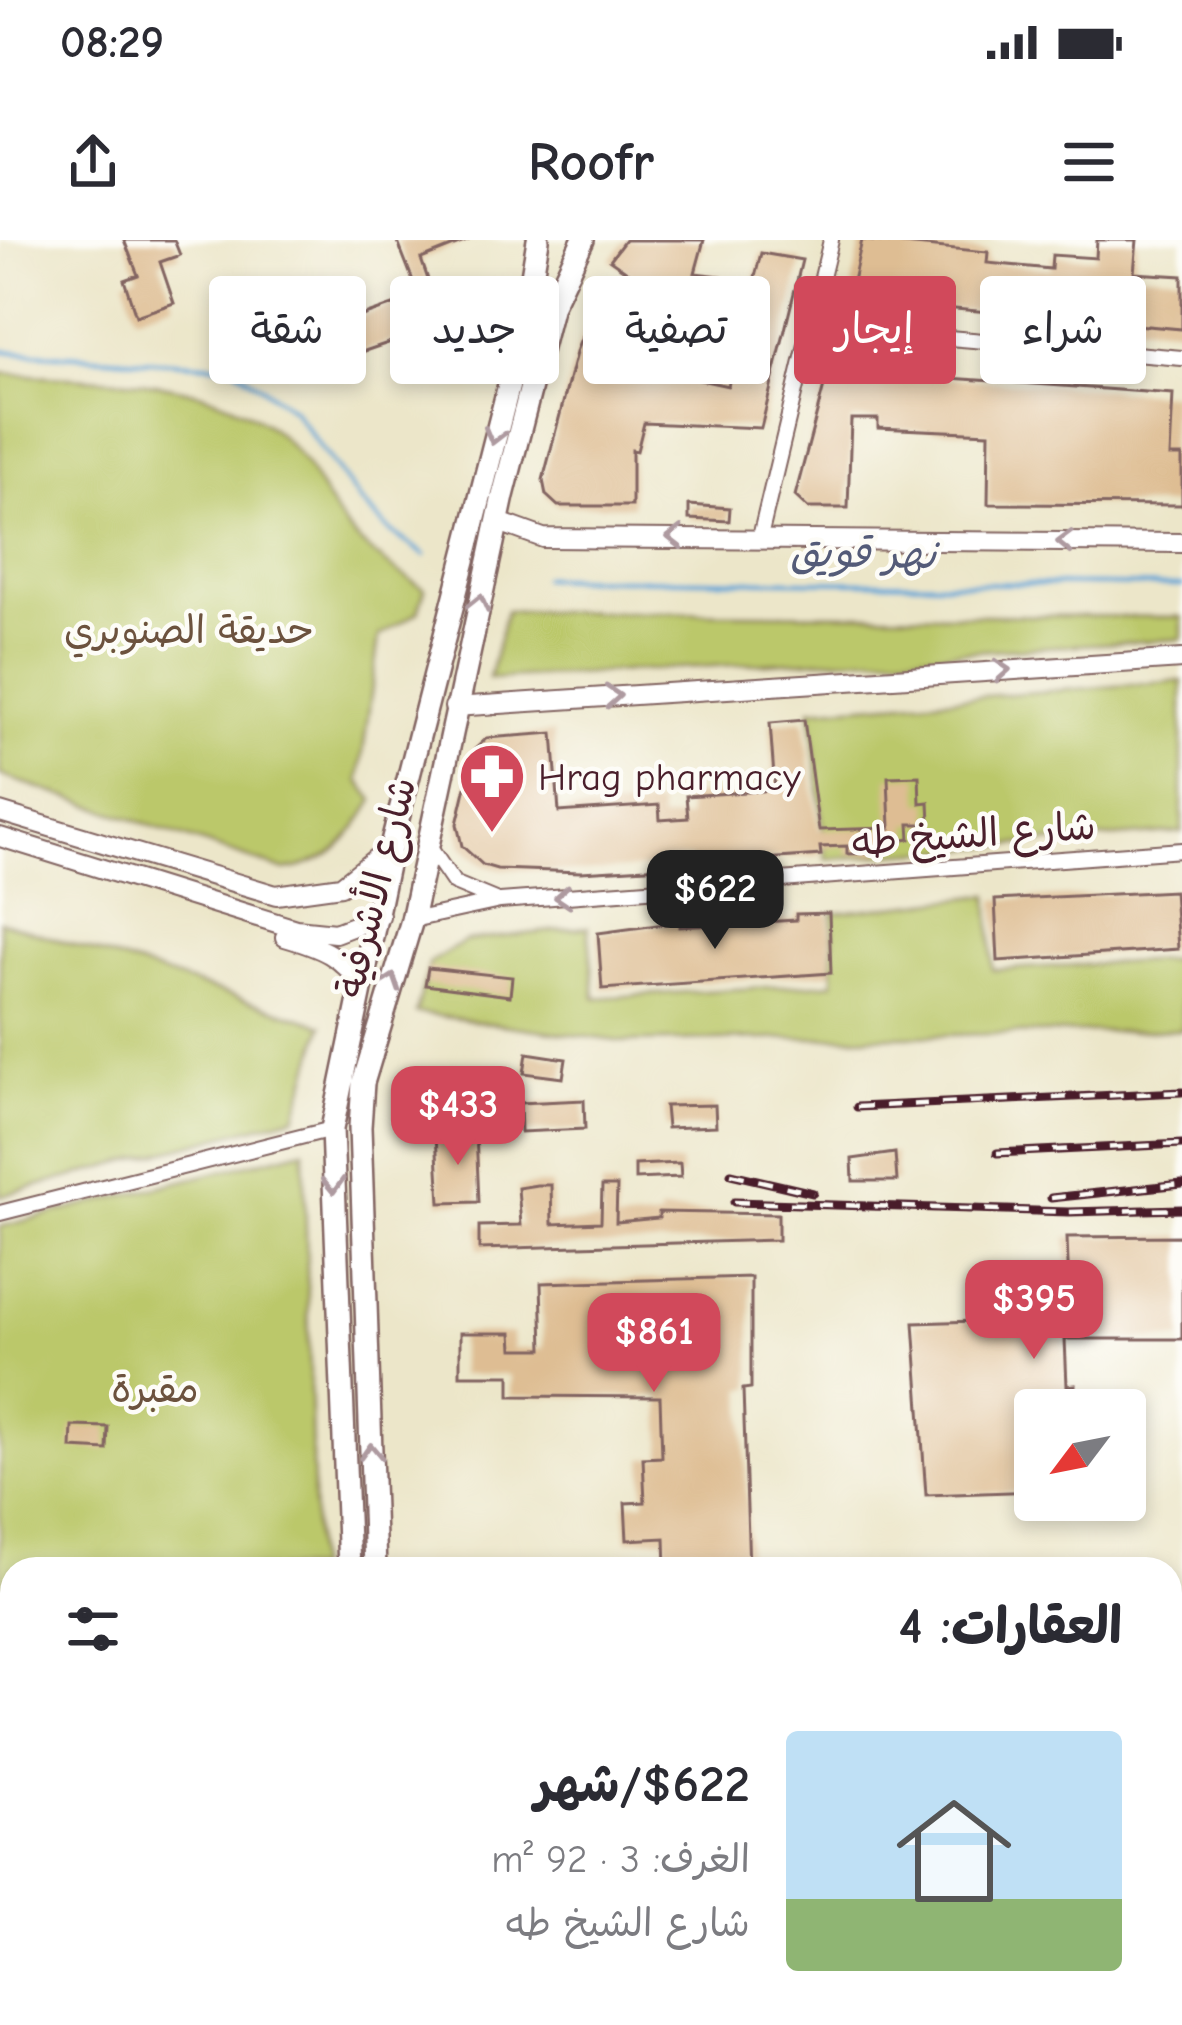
<!DOCTYPE html>
<html lang="ar">
<head>
<meta charset="utf-8">
<style>
  body { margin:0; font-family:"Comic Neue","Playpen Sans Arabic",sans-serif; background:#f7f7f7; color:#2b2b33; direction:rtl; height:100vh; display:flex; flex-direction:column; font-size:45px; white-space:nowrap }
  * { box-sizing:border-box; margin:0 }
  p { font-size:39px; color:#7c7c81 }
  .icon { flex:none; width:66px; height:66px; fill:none; stroke:currentColor; stroke-width:2; stroke-linecap:round; stroke-linejoin:round }
  .map { position:relative; flex:1; overflow:hidden; direction:ltr }
  .drawer { position:absolute; left:0px; top:1317px; width:1182px; height:468px; display:flex; flex-direction:column; background:#fff; border-radius:36px 36px 0 0; box-shadow:0 6px 18px #0003; direction:rtl }
  .drawer>* { flex:none }
  .banner { position:absolute; left:36px; top:36px; width:1110px; height:108px; direction:rtl; display:flex; gap:24px }
  .needle { width:78px; rotate:238deg }
  .fabs { position:absolute; left:1014px; top:1149px; display:grid; gap:24px }
  .fabs a { display:grid; place-items:center; width:132px; height:132px; border-radius:12px; background:#fff; box-shadow:0 6px 18px #0003; font-size:60px }
  .price { position:absolute; translate:-50% -102px; padding:0 27px; border-radius:24px; background:#d1495b; color:#fff; font-size:39px; line-height:78px; filter:drop-shadow(0 3px 6px #0008) }
  .price::after { content:''; position:absolute; left:50%; top:72px; width:36px; height:27px; margin-left:-18px; background:inherit; clip-path:polygon(0 0,100% 0,50% 100%) }
  .price.current { background:#222; color:#fff }
  ul { padding:0; list-style:none }
  li { display:flex; align-items:center; gap:36px; height:300px; padding:0 60px }
  li+li { border-top:3px solid #e1e1e2 }
  li span { display:grid; place-items:center; flex:none; width:336px; height:240px; border-radius:12px; color:#555 }
  li>.icon { margin-inline-start:auto }
  span .icon { width:144px; height:144px; fill:#fffc; stroke-width:1 }
  li b { font-size:51px }
  h2 { display:flex; justify-content:space-between; align-items:center; height:144px; padding:0 60px; font-size:51px }
  .chip { padding:0 42px; border-radius:12px; background:#fff; box-shadow:0 6px 18px #0003; font-size:42px; line-height:108px }
  .chip.current { background:#d1495b; color:#fff }
  .status { display:flex; justify-content:space-between; align-items:center; height:84px; padding:0 60px; background:#fff; direction:ltr }
  .status svg { height:33px; fill:currentColor }
  header { display:flex; justify-content:space-between; align-items:center; height:156px; padding:0 60px; background:#fff; font-size:54px; font-weight:600 }
  .map>svg:first-child { display:block }
</style>
</head>
<body>
<div class="status"><b>08:29</b><svg viewBox="0 0 49 12"><path d="M0 12V9h3v3zM5 12V6h3v6zM10 12V3h3v9zM15 12V0h3v12zM26 1h20v11H26zM47 4h2v5h-2z"/></svg></div>
<header><svg class="icon" aria-label="menu" viewBox="0 0 24 24"><path d="M4 6h16M4 12h16M4 18h16"/></svg>Roofr<svg class="icon" aria-label="share" viewBox="0 0 24 24"><path d="M12 15V3M7 8l5-5 5 5M5 13v7h14v-7"/></svg></header>
<div class="map">
<svg width="1182" height="1785" viewBox="0 0 1182 1785">
  <rect width="100%" height="100%" fill="#fdfcf7"/>
  <filter id="ink" filterUnits="userSpaceOnUse"><feTurbulence type="fractalNoise" baseFrequency=".00833" numOctaves="2"/><feDisplacementMap in="SourceGraphic" scale="24" xChannelSelector="R" yChannelSelector="G"/><feConvolveMatrix kernelMatrix="1 2 1 2 8 2 1 2 1" color-interpolation-filters="sRGB"/></filter>
  <filter id="wash" filterUnits="userSpaceOnUse"><feTurbulence type="fractalNoise" baseFrequency=".004" numOctaves="4" result="noise"/><feDisplacementMap in="SourceGraphic" scale="48" xChannelSelector="R" yChannelSelector="G"/><feGaussianBlur stdDeviation="2.7" result="paint"/><feColorMatrix in="noise" values="0 0 0 0 0 0 0 0 0 0 0 0 0 0 0 0 0 1.4 0 .05"/><feComposite in="paint" operator="in"/></filter>
  <g filter="url(#wash)">
    <rect width="100%" height="100%" fill="#ece6c9"/>
    <!-- green -->
    <path fill="#bbc86a" stroke="#82744a" stroke-width="3" d="M0,133C93,142 219,130 288,203C312,228 324,260 345,286C366,312 397,332 425,349L418,372L379,396L359,541L374,560C351,599 330,625 283,630L0,535Z
      M506,371L1182,377V399L489,439Z
      M1182,441V592L826,619L811,469Z
      M989,655L993,730L1182,719V790L624,802L416,773L430,722L466,701L588,687L595,758L833,743V673Z
      M0,681L323,785L296,876L0,956Z
      M304,910L315,1329H12V1773H327V1785H0V987Z
      M1170,1530L1182,1531V1612L1170,1611Z
      M388,1773H935V1785H388Z
      M971,1773H1120L1119,1785H972Z"/>
    <g fill="none" stroke-linecap="round" stroke-linejoin="round">
      <!-- stream -->
      <path stroke="#61a5d6" stroke-width="4.5" d="M0,111L233,126L293,170L361,262L390,291L425,315
        M543,338L1182,346"/>
    </g>
    <g id="blocks">
      <!-- building -->
      <path fill="#debd93" d="M124,0H174L180,15L160,22L174,63L136,76L124,40L138,35Z
        M397,0H469L421,19L434,57L465,46L489,116L458,127L443,84L330,123L319,91L419,56Z
        M625,0H704L695,33L721,36L696,139L728,146L761,13L802,20L761,188L644,183L637,211L632,210V266H558L546,255L543,240L577,109L603,48L691,77L610,20Z
        M862,0L988,12L987,23L1051,29L1052,15L1096,18L1097,0H1137L1134,33L1182,36V89L898,64L899,59L859,55L852,46Z
        M840,121L865,124V132L1173,154L1170,216H1182V265L988,264L989,193L878,188V179H851L848,268H808L795,256L829,127Z
        M689,265L730,268L729,281L689,279Z
        M804,480L819,590L890,588L888,537L919,536L920,563L929,562L930,584H909L910,599L879,604L880,613L847,614V606L820,607L821,615L691,624V618L662,620V627L581,632L497,629L483,625L462,606L457,584L475,509L487,498L553,493L559,572L659,565L660,580L688,578L686,556L775,550L770,483Z
        M1174,651L1178,709L998,721L995,660Z
        M829,673L831,733L602,749L598,693L680,682V687L796,680V674Z
        M428,728L512,737L510,756L425,745Z
        M527,813L566,819L563,838L524,833Z
        M584,860L585,889L521,892L520,863Z
        M715,865L716,886L667,888L665,866Z
        M476,893L479,962L440,963L436,895Z
        M895,913L897,941H853L852,919Z
        M680,923L681,937L635,939V925Z
        M537,945H551L552,984L601,982L602,946H617L616,982L659,978V972L778,974V1000L479,1009V986L521,985L518,948Z
        M1182,996V1099H1065L1067,1146L1075,1145V1170H1035V1251L926,1255L914,1083L1070,1078L1067,997Z
        M751,1037V1148L743,1149L749,1329H666L665,1298L627,1300L625,1263L645,1262L643,1218L662,1217L660,1157L510,1156V1135H460V1093H512L513,1109H543L541,1043Z
        M72,1186L108,1187L107,1210L71,1208Z"/>
    </g>
  </g>
  <g filter="url(#ink)">
    <use href="#blocks" fill-opacity="0" stroke="#836562" stroke-width="3"/>
    <g fill="none" stroke-linecap="round" stroke-linejoin="round">
      <defs>
        <path id="minor" d="M809,86L1182,118
          M760,297L831,0
          M428,605L454,643L495,660
          M412,680L500,661L1182,610
          M0,973L332,889
          M1170,1626H1182
          M956,1773V1785
          M1144,1785V1773"/>
        <path id="tertiary" d="M366,1773V1785"/>
        <path id="secondary" d="M499,282L543,298L1182,303
          M454,467L1182,419
          M0,572L276,655L341,646L391,606
          M0,597L296,689L335,693L380,676
          M285,697C319,707 345,716 362,748"/>
        <path id="primary" d="M349,1329L332,889L391,606L523,90L538,0
          M375,1329L360,887L363,843L412,680L503,256L552,65L583,0
          M1170,1413H1182
          M1170,1440H1182"/>
      </defs>
      <!-- minor casing -->
      <use href="#minor" stroke="#836562" stroke-width="18"/>
      <!-- tertiary casing -->
      <use href="#tertiary" stroke="#836562" stroke-width="21"/>
      <!-- secondary casing -->
      <use href="#secondary" stroke="#836562" stroke-width="22"/>
      <!-- primary casing -->
      <use href="#primary" stroke="#836562" stroke-width="26"/>
      <!-- minor -->
      <use href="#minor" stroke="#fff" stroke-width="14"/>
      <!-- tertiary -->
      <use href="#tertiary" stroke="#fff" stroke-width="16"/>
      <!-- secondary -->
      <use href="#secondary" stroke="#fff" stroke-width="18"/>
      <!-- primary -->
      <use href="#primary" stroke="#fff" stroke-width="21"/>
      <defs>
        <path id="rail" d="M857,867L1182,852
          M997,913L1182,904
          M731,934L813,953
          M1051,958L1182,944
          M734,962L1069,972L1182,969"/>
      </defs>
      <!-- rail casing -->
      <use href="#rail" stroke="#4a1f2b" stroke-width="9"/>
      <!-- rail -->
      <use href="#rail" stroke="#fdfcf7" stroke-width="4.5" stroke-dasharray="14" stroke-linecap="butt"/>
    </g>
    <!-- one-way arrows -->
    <defs><path id="oneway-chevron" d="M-2-3.5L2.5 0L-2 3.5" fill="none" stroke-width="1.6" stroke-linecap="round" stroke-linejoin="round" transform="scale(3)"/></defs>
    <g stroke="#ae9aa0">
      <use href="#oneway-chevron" transform="translate(494 196) rotate(105)"/>
      <use href="#oneway-chevron" transform="translate(675 297) rotate(180)"/>
      <use href="#oneway-chevron" transform="translate(1065 302) rotate(-179)"/>
      <use href="#oneway-chevron" transform="translate(479 363) rotate(-76)"/>
      <use href="#oneway-chevron" transform="translate(1002 430) rotate(-4)"/>
      <use href="#oneway-chevron" transform="translate(613 456) rotate(-4)"/>
      <use href="#oneway-chevron" transform="translate(563 657) rotate(176)"/>
      <use href="#oneway-chevron" transform="translate(391 742) rotate(-71)"/>
      <use href="#oneway-chevron" transform="translate(333 945) rotate(88)"/>
      <use href="#oneway-chevron" transform="translate(371 1212) rotate(-92)"/>
    </g>
  </g>
  <!-- icons -->
  <defs>
    <symbol id="pharmacy-pin" viewBox="-11 -11 22 30"><path d="M0 17L-7.5 6A9.5 9.5 0 1 1 7.5 6Z" fill="#d1495b" stroke="#fdfcf7"/><path d="M-2-6h4v4h4v4h-4v4h-4v-4h-4v-4h4Z" fill="#fff"/></symbol>
  </defs>
  <g fill-rule="evenodd">
    <use href="#pharmacy-pin" x="454" y="498" width="76" height="104"/>
  </g>
  <g text-anchor="middle" stroke-width="9" stroke-linejoin="round" paint-order="stroke">
    <!-- park labels -->
    <g font-size="39" fill="#6c523e" stroke="#fdfcf7">
      <text x="189" y="403">حديقة الصنوبري</text>
      <text x="155" y="1162">مقبرة</text>
    </g>
    <!-- poi labels -->
    <g font-size="39" fill="#4a1f2b" stroke="#fdfcf7" text-anchor="start">
      <text x="538" y="550">Hrag pharmacy</text>
    </g>
    <!-- street labels -->
    <g font-size="39" fill="#4a1f2b" stroke="#fdfcf7">
      <text transform="translate(973 593) rotate(-4)" y="14">شارع الشيخ طه</text>
      <text transform="translate(375 647) rotate(-76)" y="14">شارع الأشرفية</text>
    </g>
    <!-- water labels -->
    <g font-size="42" font-style="italic" fill="#545b78" stroke="#fdfcf7">
      <text transform="translate(863 312) rotate(1)" y="15">نهر قويق</text>
    </g>
  </g>
</svg>
<div class="fabs">
<a><svg class="needle" viewBox="-14 -14 28 28"><path d="M0-13l5 13h-10z" fill="#e53935"/><path d="M0 13l5-13h-10z" fill="#7c7c81"/></svg></a>
</div>
<b class="price current" style="left:715px;top:712px">$622</b>
<b class="price" style="left:458px;top:928px">$433</b>
<b class="price" style="left:1034px;top:1122px">$395</b>
<b class="price" style="left:654px;top:1155px">$861</b>
<div class="banner">
<a class="chip">شراء</a>
<a class="chip current">إيجار</a>
<a class="chip">تصفية</a>
<a class="chip">جديد</a>
<a class="chip">شقة</a>
</div>
<section class="drawer">
<h2>العقارات: 4<svg class="icon" aria-label="filters" viewBox="0 0 24 24"><path d="M4 7h16M4 17h16"/><circle cx="9" cy="7" r="2"/><circle cx="15" cy="17" r="2"/></svg></h2>
<ul>
<li><span style="background:linear-gradient(#bfe0f5 70%,#8fb573 0)"><svg class="icon" aria-label="home" viewBox="0 0 24 24"><path d="M3 11l9-7 9 7M6 9v11h12V9"/></svg></span><div><b>$622/شهر</b><p>الغرف: 3 · 92 m²</p><p>شارع الشيخ طه</p></div></li>
</ul>
</section>
</div>
</body>
</html>
